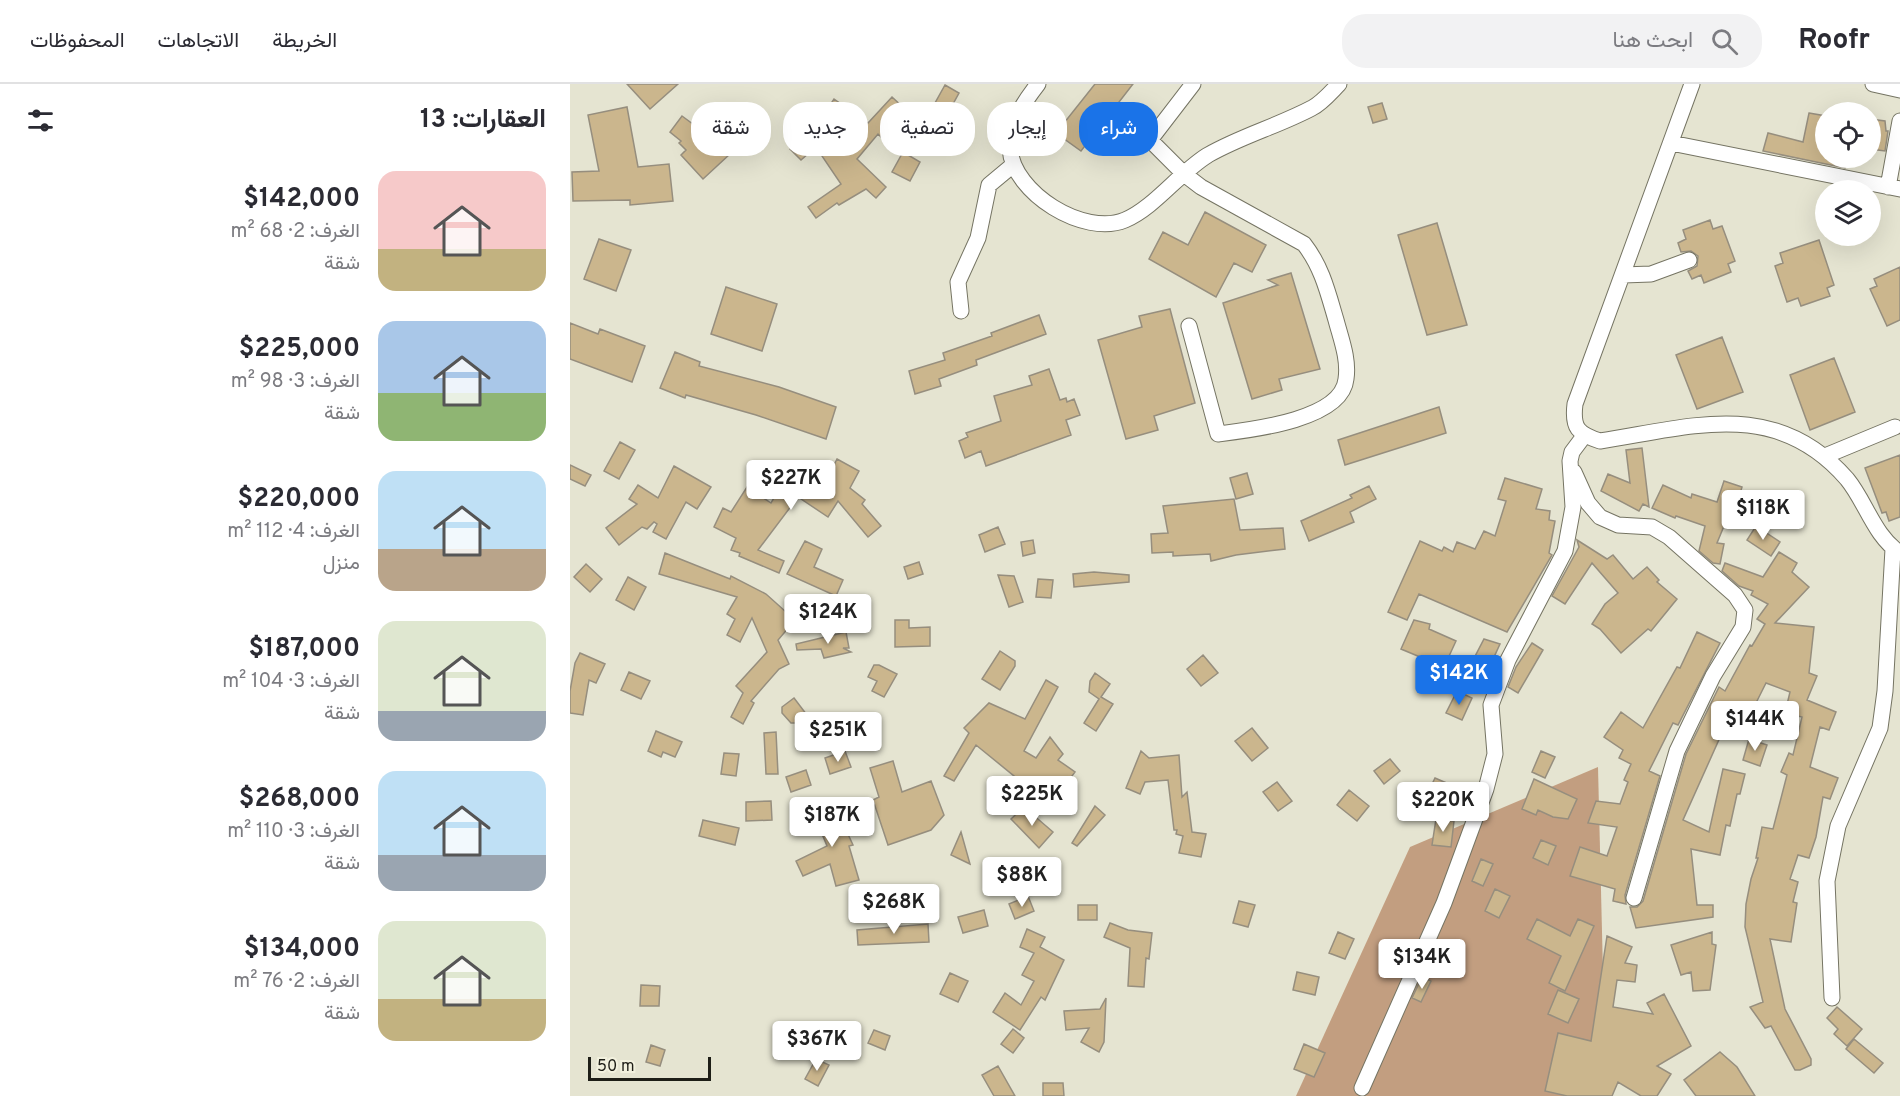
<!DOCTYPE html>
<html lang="ar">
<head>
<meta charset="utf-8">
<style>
  body { margin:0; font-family:Overpass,Vazirmatn,sans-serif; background:#f2f2f3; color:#2b2b33; direction:rtl; height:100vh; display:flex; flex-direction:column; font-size:22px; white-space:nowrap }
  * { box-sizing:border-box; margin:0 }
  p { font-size:20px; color:#7c7c81 }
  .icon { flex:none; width:33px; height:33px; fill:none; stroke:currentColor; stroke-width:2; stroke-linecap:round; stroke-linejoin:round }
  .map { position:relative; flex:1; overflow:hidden; direction:ltr }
  .side { display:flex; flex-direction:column; background:#fff; width:570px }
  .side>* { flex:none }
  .top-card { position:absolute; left:18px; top:18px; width:570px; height:54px; direction:rtl; display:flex; gap:12px }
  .fabs { position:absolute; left:1245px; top:18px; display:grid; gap:12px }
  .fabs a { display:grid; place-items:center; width:66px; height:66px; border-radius:50%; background:#fff; box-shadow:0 6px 24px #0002; font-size:30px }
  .scale { position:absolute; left:18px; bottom:15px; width:123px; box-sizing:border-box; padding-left:6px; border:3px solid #1e1e17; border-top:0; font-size:16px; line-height:21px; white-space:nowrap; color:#1e1e17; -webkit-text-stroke:4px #f2f1de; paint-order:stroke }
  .price { position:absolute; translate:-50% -51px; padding:0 14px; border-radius:6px; background:#fff; color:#222; font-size:20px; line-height:39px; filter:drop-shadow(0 2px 3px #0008) }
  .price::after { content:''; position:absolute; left:50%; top:36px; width:18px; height:14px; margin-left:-9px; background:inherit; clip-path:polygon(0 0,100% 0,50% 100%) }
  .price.selected { background:#1a73e8; color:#fff }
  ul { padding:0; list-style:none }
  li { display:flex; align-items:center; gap:18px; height:150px; padding:0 24px }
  li span { display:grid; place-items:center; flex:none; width:168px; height:120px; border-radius:18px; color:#555 }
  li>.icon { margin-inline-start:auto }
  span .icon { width:72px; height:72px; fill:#fffc; stroke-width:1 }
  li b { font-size:26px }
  h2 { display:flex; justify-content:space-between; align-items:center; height:72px; padding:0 24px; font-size:26px }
  .pill { padding:0 21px; border-radius:24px; background:#fff; box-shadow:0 6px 24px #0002; font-size:21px; line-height:54px }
  .pill.selected { background:#1a73e8; color:#fff }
  header { display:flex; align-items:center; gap:36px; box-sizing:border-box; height:84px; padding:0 30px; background:#fff; border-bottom:2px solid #e1e1e2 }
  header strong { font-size:28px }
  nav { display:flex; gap:33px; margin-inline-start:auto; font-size:21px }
  .search { width:420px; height:54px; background:#f2f2f3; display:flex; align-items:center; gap:15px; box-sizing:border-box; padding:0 21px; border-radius:24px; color:#7c7c81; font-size:22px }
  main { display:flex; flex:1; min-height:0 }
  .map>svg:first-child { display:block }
</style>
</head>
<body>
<header>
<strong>Roofr</strong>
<div class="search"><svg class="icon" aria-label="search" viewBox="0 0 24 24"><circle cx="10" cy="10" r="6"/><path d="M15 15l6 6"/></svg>ابحث هنا</div>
<nav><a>الخريطة</a><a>الاتجاهات</a><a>المحفوظات</a></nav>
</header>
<main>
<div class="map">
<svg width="1330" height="1012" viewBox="0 0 1330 1012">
  <rect width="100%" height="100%" fill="#e5e4d1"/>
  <!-- forest -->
  <path fill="#c29e80" d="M1028,683L1036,1012H726L840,763Z"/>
  <!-- building -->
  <path fill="#cbb68d" stroke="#968e7e" stroke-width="1.5" d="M57,0H108L80,25Z
    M525,0H563L511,67L486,49Z
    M375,1L389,9L371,42L375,44L368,56L350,46Z
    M322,13L335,25L324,37L327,40L313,55L308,50L287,75L316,103L306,114L296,105L269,121L267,119L246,134L238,123L271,100L246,63L231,76L220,65L246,42L264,15L298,39Z
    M812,19L817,35L803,39L798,23Z
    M57,23L68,83L99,80L103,117L60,121V116L3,117L2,88L29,87L18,31Z
    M1239,29L1256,32V74H1278L1275,84L1193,67L1198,49L1233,58Z
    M112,32L127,43L132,39L160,70L133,95L111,71L116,66L109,59L111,57L100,48Z
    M1300,35L1315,37L1316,47H1318L1315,67L1300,65Z
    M333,68L350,78L340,97L322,88Z
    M635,128L696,161L682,188L664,179L646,213L579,175L593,148L618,161Z
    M1140,136L1143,145L1152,142L1165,177L1158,180L1161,188L1134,199L1131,191L1122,195L1118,187L1127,182L1128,172L1121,167L1111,168L1108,159L1116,155L1113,146Z
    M867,139L897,241L857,251L828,151Z
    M29,155L61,166L46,207L14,195Z
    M1249,156L1264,201L1257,204L1260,212L1231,222L1228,214L1217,218L1205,182L1213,179L1210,169Z
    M1330,183V236L1317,242L1300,205L1307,202L1304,195Z
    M721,189L750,285L709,295L712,306L682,315L653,219L708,201L698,196Z
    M156,203L207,220L192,267L141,250Z
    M600,225L625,319L584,332L588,346L556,355L528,256L572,243L569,232Z
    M469,231L476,250L406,276L407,281L369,295L371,302L345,310L339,287L375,276L373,269L422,252L421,249Z
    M0,239L28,250L30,245L75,262L62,298L0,275Z
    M1152,253L1173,308L1127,325L1106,271Z
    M105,268L130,278L129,282L209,303L266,323L256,355L186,331L116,311L115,314L90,304Z
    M1264,274L1285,328L1240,346L1220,291Z
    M479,285L490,316L496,314L497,318L504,315L510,331L496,336L501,351L416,382L411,367L395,374L389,357L398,353L396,349L431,337L424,312L462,301L459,292Z
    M869,323L876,349L775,381L768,356Z
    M50,358L65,366L49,395L34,387Z
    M1072,364L1079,423L1073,420L1069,427L1031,407L1038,390L1060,399L1056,366Z
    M1330,371V433L1319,437L1316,428L1312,429L1295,384Z
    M267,375L289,387L280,404L295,416L292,420L311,442L298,453L268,417L258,433L228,413L188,466L214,477L209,489L169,472L170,469L161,466L166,454L144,443L153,424L161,428L177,403L201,419L221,385L253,403Z
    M0,381L21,391L15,402L0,395Z
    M104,382L141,403L127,425L116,418L96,455L83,448L87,440L84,438L77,445L72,443L49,461L36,444L67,420L59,415L68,401L88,414Z
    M677,389L683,410L666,415L660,394Z
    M935,394L972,405L966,425L980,427L979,436L985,437L979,469L982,471L937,548L849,510L837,536L818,528L850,457L872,467L874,463L883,468L887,458L905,465L914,447L925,452L936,417L928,415Z
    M1154,397L1172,403L1169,413L1192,423L1184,441L1159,430L1147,459L1154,460L1150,480L1143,479L1129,467L1135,442L1106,432L1105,434L1082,424L1093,401L1121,414L1122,410L1147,418Z
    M799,402L806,415L780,428L784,438L739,457L731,437L782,414L780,411Z
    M664,415L670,446L713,444L715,465L666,471L641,477L640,470L603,472V468L582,469L581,450L598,449L593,422Z
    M1186,442L1210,458L1201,472L1177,456Z
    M428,443L435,460L415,468L409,451Z
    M463,456L465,469L453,472L451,458Z
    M1007,456L1037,475L1043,471L1063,495L1077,483L1089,496L1087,498L1107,515L1081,547L1078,545L1051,569L1030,545L1022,540L1035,520L1048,509L1022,479L995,520L982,512L1009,463Z
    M235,457L252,465L244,483L273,496L266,512L217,490Z
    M1209,468L1227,479L1222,488L1239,503L1205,539L1244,543L1239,589L1247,592L1237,616L1266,628L1259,646L1250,643L1240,683L1268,694L1260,715L1253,713L1246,753L1239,774L1228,771L1220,795L1228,798L1223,818L1227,819L1221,858L1200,855L1215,925L1241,975V981L1230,986H1225L1201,942L1195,944L1180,923L1193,918L1175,843L1176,820L1181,795L1188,774H1186L1192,743L1203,745L1217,691L1211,688L1219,669L1223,671L1232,633L1215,629L1220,608L1196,599L1185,621L1182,619L1170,645L1156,640L1113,736L1139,748L1153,685L1175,690L1170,710H1167L1160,742L1156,741L1150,771L1121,765L1127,821H1143V833L1066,844L1060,823H1067L1073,817L1116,670L1149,603L1155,607L1180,561L1182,562L1195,540L1187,535L1198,520L1181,511L1183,507L1169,502L1152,487L1155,479L1193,493Z
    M95,469L160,495L161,492L196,510L225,536L208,556L219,580L209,585L181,617L184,619L173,640L161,633L173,609L166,602L197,568L182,534L170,558L157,551L165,535L157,530L167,513L89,490Z
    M349,478L353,490L338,495L334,483Z
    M16,480L32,495L20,508L4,493Z
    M524,488L559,491V498L504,503L503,490Z
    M428,491L444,492L453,518L439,523Z
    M58,493L76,503L64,526L46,516Z
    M468,495L483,496L481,514L466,513Z
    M325,536H339V544L360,543V562L325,563Z
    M844,536L860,540L859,545L886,557L874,583L831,565Z
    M276,548L279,564H273L281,568L254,574L251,565L227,566L226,560Z
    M1127,548L1150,559L1108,641L1103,639L1079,687L1090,692L1055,811L1056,820L1043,817L1045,805L1000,792L1010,763L1037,772L1047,743L1018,739L1026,717L1050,720L1058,698L1054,696L1061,680L1049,674L1053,666L1034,653L1051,628L1073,644L1107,583L1110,584Z
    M914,555L930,560L925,571L929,573L921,594L899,584Z
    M962,559L973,566L948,609L938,603L946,583Z
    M430,567L445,577V582L430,606L412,595Z
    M10,569L35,580L26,599L19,596L13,631L0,629V607L5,579Z
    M633,571L648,589L631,602L617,585Z
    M304,581H309L327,590L314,613L302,607L307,597L298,593Z
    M59,588L80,597L71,615L51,606Z
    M525,589L540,600L531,613L543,620L526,647L514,639L529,615L519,608L520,597Z
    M476,596L488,603L454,667L466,674L480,653L493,670L488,676L505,688L485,715L480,712L473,719L463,710L465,709L406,661L384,697L374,692L399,649L394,644L419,619L455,635Z
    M887,607L902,614L892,636L876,629Z
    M224,614L237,631L226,639H221L212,629V623Z
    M682,644L698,664L682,677L665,657Z
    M86,647L112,658L105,673L93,668L91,673L78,667Z
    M206,648L208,690H196L194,649Z
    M1179,655L1197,661L1190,682L1173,676Z
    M275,667L281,683L260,690L255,674Z
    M571,667L579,674L609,671L612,713L617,708L622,748L636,750L631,773L609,769L613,752L606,750L607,746H604L598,696L575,698L570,710L556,704Z
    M971,667L985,673L975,694L962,688Z
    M154,669L169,670L166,692L151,690Z
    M820,675L830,687L814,700L804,687Z
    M323,677L332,708L361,697L374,731L361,746L318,761L303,716L309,713L300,684Z
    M236,686L241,701L221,708L216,693Z
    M865,694L881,701L869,727L853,719Z
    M964,695L1007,715L998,735L983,733L968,726L966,731L952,725Z
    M707,698L722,717L708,727L693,708Z
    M779,706L799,722L787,737L767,721Z
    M201,717L202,736L176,737V718Z
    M263,718L283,761L279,762L289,796L266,802L260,780L233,792L226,777L257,762L242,726Z
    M525,722L535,731L507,762L502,759Z
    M454,723L483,748L469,764L441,735Z
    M866,735L884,737L881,763L862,761Z
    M133,736L169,744L165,761L129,752Z
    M391,748L400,780L381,771Z
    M971,756L986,762L978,781L963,774Z
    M911,775L923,780L913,802L902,797Z
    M335,805L344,818L320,833L311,820Z
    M925,805L940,812L929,834L915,827Z
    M458,812L464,827L445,835L439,820Z
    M669,817L685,821L678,843L663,839Z
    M508,821H527V836H508Z
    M414,826L418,842L393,849L388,833Z
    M967,835L1000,852L1008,835L1024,842L995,907L979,899L991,872L957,855Z
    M540,839L558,846L582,849L579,875L576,874L574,903L558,902L560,864L534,853Z
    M358,840L359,858L288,861L287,846Z
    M457,845L475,853L470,863L494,876L475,916L471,913L450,946L423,928L435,909L451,921L464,897L452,891L464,869L450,863Z
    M768,848L784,855L775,875L759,869Z
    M1142,848V860L1146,861L1140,906L1123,907L1121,888L1111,891L1101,861Z
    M1037,852L1062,863L1055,879L1067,881L1065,898L1047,896L1043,923L1083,930L1077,919L1094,910L1121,962L1087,982L1101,990L1087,1012H1071L1048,998L1042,1012H997L975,1007L988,949L1021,957Z
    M727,888L749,893L745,911L723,906Z
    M380,889L398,897L388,918L370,910Z
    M852,893L861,897L851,918L842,914Z
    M71,901L90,902L89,922H70Z
    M988,906L1009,915L998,939L978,930Z
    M536,914L534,958L529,968L511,958L519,944L496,946L494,927L530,925Z
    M1267,923L1292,945L1277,962L1264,950L1268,945L1257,934Z
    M443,945L454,954L443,969L431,960Z
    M304,946L320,952L315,966L298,959Z
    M1284,955L1313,979L1304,989L1276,965Z
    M734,960L755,969L744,993L724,985Z
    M81,961L95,966L90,982L76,978Z
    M1150,968L1167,983L1185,1012H1126L1114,996Z
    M246,975L259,981L248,1002L235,995Z
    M428,982L445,1012H424L412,991Z
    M473,999H493L494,1012H473Z"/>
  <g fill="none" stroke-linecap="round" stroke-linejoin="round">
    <defs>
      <path id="minor" d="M468,0C454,18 438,41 440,65C443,109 514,153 555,136C584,124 610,88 638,71C671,52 708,42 742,24C752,19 761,8 769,0
        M1122,0L1005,320C1002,344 1008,350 1030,357C1122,343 1206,313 1277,395C1296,418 1304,452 1330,469
        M1303,0L1330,6
        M1101,59L1330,105
        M1318,103L1330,37
        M1053,191L1081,190L1119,176
        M391,227L388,198L408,154L419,101L443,81
        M619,242L648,350C680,346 772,336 776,295C779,275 771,255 766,236C758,209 752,183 734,160L631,103L614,90L580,56L623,0
        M1255,372L1325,343
        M1004,388L1018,419L1030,433L1048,441L1082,443L1099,453L1165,511L1175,526L1173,543L1143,592L1107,667L1064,814
        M1262,914L1257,797L1268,742L1310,644L1315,607L1323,465
        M792,1004L874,819L916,705L925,670L921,621L938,576L995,467L1003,423L1000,377L1002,368L1014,352"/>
    </defs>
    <!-- minor casing -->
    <use href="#minor" stroke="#757463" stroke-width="17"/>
    <!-- minor -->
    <use href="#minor" stroke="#fff" stroke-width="15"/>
  </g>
</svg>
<div class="fabs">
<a><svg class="icon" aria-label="locate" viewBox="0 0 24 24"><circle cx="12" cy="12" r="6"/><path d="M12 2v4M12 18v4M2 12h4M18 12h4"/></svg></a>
<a><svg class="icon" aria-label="layers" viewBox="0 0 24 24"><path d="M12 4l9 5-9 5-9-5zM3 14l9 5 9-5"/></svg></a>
</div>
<div class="scale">50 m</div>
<b class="price" style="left:221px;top:427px">$227K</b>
<b class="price" style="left:1193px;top:457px">$118K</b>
<b class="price" style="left:258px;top:561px">$124K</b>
<b class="price selected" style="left:889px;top:622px">$142K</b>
<b class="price" style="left:1185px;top:668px">$144K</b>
<b class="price" style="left:268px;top:679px">$251K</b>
<b class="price" style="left:462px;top:743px">$225K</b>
<b class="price" style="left:873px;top:749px">$220K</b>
<b class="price" style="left:262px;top:764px">$187K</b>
<b class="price" style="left:452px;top:824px">$88K</b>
<b class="price" style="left:324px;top:851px">$268K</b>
<b class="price" style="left:852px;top:906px">$134K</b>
<b class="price" style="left:247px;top:988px">$367K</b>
<div class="top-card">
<a class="pill selected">شراء</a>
<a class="pill">إيجار</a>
<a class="pill">تصفية</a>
<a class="pill">جديد</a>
<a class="pill">شقة</a>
</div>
</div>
<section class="side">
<h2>العقارات: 13<svg class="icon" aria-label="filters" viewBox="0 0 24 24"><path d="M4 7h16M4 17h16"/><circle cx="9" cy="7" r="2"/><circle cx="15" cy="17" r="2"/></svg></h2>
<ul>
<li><span style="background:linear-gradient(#f6c9c9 65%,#c2b280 0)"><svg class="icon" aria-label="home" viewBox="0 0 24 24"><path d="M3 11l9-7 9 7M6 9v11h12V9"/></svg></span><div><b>$142,000</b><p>الغرف: 2 · 68 m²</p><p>شقة</p></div></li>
<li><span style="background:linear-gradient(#a9c7e8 60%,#8fb573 0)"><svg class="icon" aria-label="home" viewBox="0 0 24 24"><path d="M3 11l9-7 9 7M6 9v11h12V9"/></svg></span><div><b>$225,000</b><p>الغرف: 3 · 98 m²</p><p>شقة</p></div></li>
<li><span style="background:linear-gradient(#bfe0f5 65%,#b9a48a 0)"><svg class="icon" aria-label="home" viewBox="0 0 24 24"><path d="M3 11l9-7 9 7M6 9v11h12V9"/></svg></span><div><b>$220,000</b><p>الغرف: 4 · 112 m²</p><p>منزل</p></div></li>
<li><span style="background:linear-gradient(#dfe7d0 75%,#9aa5b1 0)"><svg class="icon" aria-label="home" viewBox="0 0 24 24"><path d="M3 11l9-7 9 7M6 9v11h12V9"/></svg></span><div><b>$187,000</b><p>الغرف: 3 · 104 m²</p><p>شقة</p></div></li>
<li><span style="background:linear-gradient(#bfe0f5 70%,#9aa5b1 0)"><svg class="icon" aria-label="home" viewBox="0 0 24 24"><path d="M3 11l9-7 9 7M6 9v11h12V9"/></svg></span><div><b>$268,000</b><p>الغرف: 3 · 110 m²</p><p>شقة</p></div></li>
<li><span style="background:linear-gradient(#dfe7d0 65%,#c2b280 0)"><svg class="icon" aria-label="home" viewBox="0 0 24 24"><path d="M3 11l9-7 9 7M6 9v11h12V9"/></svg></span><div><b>$134,000</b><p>الغرف: 2 · 76 m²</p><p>شقة</p></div></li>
</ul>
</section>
</main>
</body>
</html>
